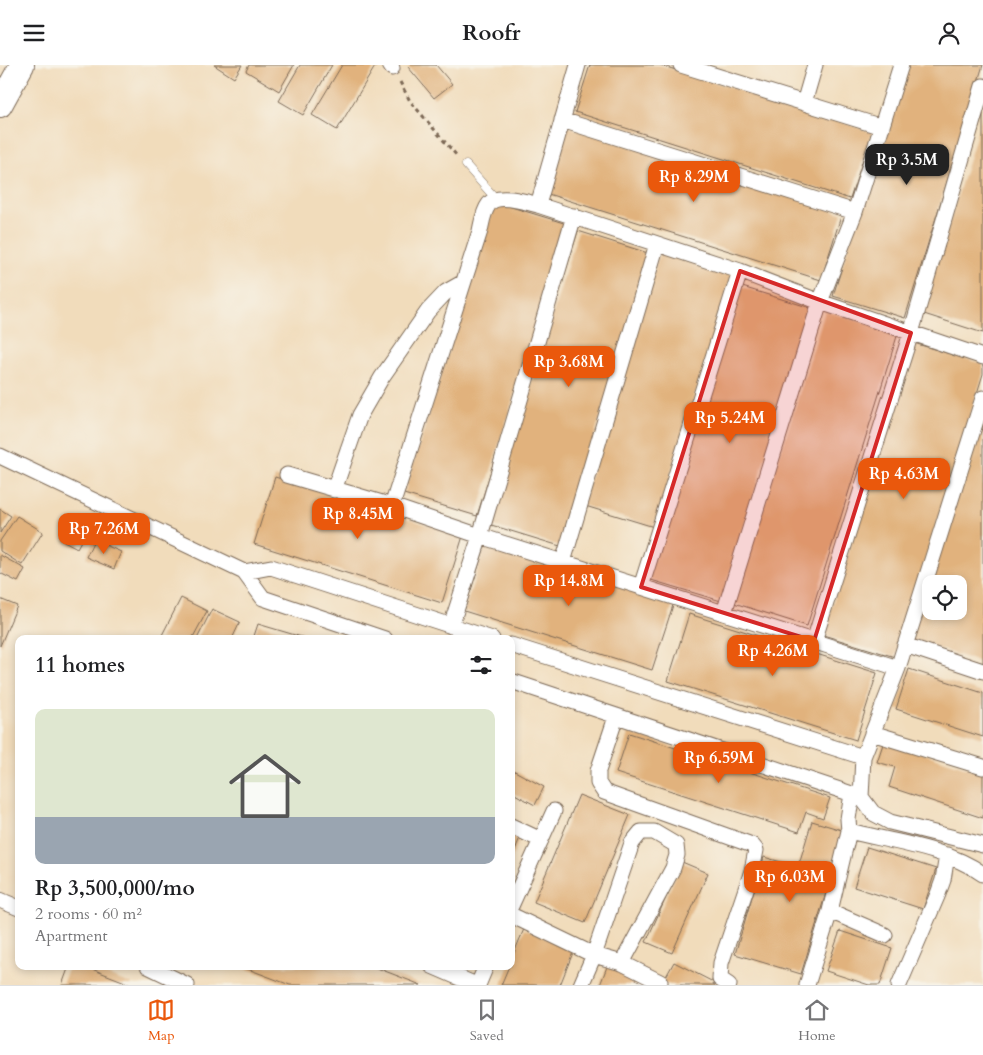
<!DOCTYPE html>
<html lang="en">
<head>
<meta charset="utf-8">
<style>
  body { margin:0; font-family:Cardo,serif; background:#f6f6f6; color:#202124; height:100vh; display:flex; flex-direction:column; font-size:19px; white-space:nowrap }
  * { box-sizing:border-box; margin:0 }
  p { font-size:16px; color:#757577 }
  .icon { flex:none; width:28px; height:28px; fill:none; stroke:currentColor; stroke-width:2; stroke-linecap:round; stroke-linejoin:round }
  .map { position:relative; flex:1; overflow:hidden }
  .side { position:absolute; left:15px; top:570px; width:500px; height:335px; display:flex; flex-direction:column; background:#fff; border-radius:10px; box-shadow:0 2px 8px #0003 }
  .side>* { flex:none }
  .controls { position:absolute; left:922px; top:510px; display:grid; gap:10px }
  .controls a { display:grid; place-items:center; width:45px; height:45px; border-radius:10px; background:#fff; box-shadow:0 2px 8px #0003; font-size:25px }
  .price { position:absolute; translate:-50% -42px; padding:0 11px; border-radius:10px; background:#ea580c; color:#fff; font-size:16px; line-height:32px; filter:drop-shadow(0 1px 2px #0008) }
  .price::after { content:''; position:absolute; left:50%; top:30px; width:15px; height:11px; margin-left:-8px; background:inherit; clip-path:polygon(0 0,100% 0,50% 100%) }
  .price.current { background:#222; color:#fff }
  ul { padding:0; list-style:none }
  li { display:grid; align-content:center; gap:10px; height:265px; padding:0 20px }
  li span { display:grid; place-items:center; height:155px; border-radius:10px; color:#555 }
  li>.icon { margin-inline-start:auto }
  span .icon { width:90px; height:90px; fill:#fffc; stroke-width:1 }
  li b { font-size:21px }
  h2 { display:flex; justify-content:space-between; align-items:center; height:60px; padding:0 20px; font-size:21px }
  header { display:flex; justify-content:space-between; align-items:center; height:65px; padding:0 20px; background:#fff; font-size:22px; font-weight:700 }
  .tabs { display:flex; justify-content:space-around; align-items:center; height:70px; border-top:1px solid #e0e0e0; background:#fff; font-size:14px; color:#757577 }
  .tabs a { display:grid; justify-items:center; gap:2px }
  .tabs .current { color:#ea580c }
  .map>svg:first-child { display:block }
</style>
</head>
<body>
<header><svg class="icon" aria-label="menu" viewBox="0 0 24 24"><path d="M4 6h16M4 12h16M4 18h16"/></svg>Roofr<svg class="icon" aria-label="person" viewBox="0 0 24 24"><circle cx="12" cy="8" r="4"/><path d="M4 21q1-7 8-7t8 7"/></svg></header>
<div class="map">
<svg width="983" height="920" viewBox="0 0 983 920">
  <rect width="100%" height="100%" fill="#f7f3e8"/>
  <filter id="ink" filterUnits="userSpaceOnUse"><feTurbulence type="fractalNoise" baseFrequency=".02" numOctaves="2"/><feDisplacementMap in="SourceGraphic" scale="10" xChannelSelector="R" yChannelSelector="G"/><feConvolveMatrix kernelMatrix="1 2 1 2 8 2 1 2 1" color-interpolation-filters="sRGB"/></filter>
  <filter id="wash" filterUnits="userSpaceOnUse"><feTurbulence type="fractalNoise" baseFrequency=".0096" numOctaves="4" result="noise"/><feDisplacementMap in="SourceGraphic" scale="20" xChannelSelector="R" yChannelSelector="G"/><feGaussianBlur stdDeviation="1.12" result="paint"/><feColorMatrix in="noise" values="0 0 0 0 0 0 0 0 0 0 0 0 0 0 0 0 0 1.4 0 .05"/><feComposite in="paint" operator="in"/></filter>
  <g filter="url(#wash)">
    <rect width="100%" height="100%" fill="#f1dcbb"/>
    <g id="blocks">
      <!-- building -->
      <path fill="#e1b27d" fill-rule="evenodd" d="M214,0H242L234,13Z
        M249,0H294L279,26L246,6Z
        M300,0H332L303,50L279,36Z
        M342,0H376L337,65L312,50Z
        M411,0H436L452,19L434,33L408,2Z
        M590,0H660L872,67L850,134L575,47Z
        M905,0H983L905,253L833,231Z
        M983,49V268L921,248Z
        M566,61L842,148L821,215L545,128Z
        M495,137L567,159L477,451L404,429Z
        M578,166L651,189L560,481L488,459Z
        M661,185L733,207L654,462L582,440Z
        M739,221L811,243L721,536L648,514Z
        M825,246L898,268L807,561L734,538Z
        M914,278L983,299V309L895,592L823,570Z
        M983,346V598L911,575ZM931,519H959V546H931Z
        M275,412L463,471L442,538L254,479Z
        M0,444L11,451L0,468Z
        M17,451L43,467L22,500L0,486V476Z
        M76,454L89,462L77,483L64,476Z
        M94,475L121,487L114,504L86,492Z
        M486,478L674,537L652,605L464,546Z
        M0,490L25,504L18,517L0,508Z
        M181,533L207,546L192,574H160Z
        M0,534L17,541L0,581Z
        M212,544L240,557L232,574H197Z
        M689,549L877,608L856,675L668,616Z
        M258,559L305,573V574H253Z
        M909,604L983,628V672L896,644Z
        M629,668L830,733L823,753L806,747L799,767L616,708Z
        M884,676L983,708V753L889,722L895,702L877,697Z
        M511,704L544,722L535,740L511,727Z
        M579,730L630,750L585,858L534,837Z
        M812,756L845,766L801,909L735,889L764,792L798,802Z
        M511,766L521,770L511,795Z
        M867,782L936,804L923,844L854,822Z
        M682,797L708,808L672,888L646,877Z
        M524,864L574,885L560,920H501L509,901H511V895Z
        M840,866L892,883L880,920H869L826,906Z
        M674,897L719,920H670L663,917Z
        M608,899L658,920H600Z
        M69,901H84L133,920H62Z
        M240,901H372L421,920H290Z"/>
    </g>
  </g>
  <g filter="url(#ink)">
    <use href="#blocks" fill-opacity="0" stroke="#7b6855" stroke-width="1"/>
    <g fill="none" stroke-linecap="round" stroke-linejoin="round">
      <defs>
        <path id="lane" d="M466,100L496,134"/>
        <path id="street" d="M390,0L392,3
          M681,0L882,62
          M804,38L815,0
          M562,55L855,147
          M538,140L578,0
          M0,391L244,507L263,533L385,574
          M287,410L392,441L480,471L898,603
          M334,425L360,350L382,312L428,246L446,227L462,218
          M392,441L480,166C482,157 483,147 489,139C497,128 527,137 538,140L740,206L820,237L983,292
          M563,497L657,179
          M244,507L271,502L492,574
          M641,522L740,206
          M724,548L820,237L855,147L901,0
          M451,561L480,471L574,151
          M814,576L911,268L983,21
          M511,580L863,692
          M905,580L983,606
          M511,616L852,729L861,732L873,748L890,757L983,780
          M616,652L598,706V718L604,727L752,780L756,785L752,806L721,898L720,914L729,920
          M872,668L983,702
          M852,729L848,754L849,766C893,777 946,783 983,809
          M861,732L863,692L898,603L983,333
          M511,761L541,775
          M0,835L19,843
          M511,841L554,746
          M830,846L885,870
          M511,850L594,890L622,898L673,803L677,790L676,780L654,767H641L632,778L594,890L581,920
          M622,898L660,917
          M148,901L187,920
          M432,901L476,920
          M478,920L486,901
          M807,920L830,846L849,766
          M899,920L938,829L943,815L947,790"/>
        <path id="primary" d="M0,40L22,0"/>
      </defs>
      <!-- lane casing -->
      <use href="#lane" stroke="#7b6855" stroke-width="9"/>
      <!-- street casing -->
      <use href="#street" stroke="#7b6855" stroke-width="17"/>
      <!-- primary casing -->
      <use href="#primary" stroke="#7b6855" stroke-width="26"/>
      <!-- path -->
      <path stroke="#7b6855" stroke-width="3" stroke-dasharray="4 4" stroke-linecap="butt" d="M400,17L410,36L457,91"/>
      <!-- lane -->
      <use href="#lane" stroke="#fff" stroke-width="8"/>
      <!-- street -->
      <use href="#street" stroke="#fff" stroke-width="15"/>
      <!-- primary -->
      <use href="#primary" stroke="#fff" stroke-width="24"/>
    </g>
  </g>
  <!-- marked area -->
  <path fill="#d62828" fill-opacity="0.2" stroke="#d62828" stroke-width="4" stroke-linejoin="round" d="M740,206L911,268L814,576L641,522Z"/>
</svg>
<div class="controls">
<a><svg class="icon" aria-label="locate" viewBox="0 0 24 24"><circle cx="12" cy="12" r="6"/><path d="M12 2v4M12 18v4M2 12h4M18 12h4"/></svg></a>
</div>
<b class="price current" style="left:907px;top:121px">Rp 3.5M</b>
<b class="price" style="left:694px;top:138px">Rp 8.29M</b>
<b class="price" style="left:569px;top:323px">Rp 3.68M</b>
<b class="price" style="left:730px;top:379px">Rp 5.24M</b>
<b class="price" style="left:904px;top:435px">Rp 4.63M</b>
<b class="price" style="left:358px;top:475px">Rp 8.45M</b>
<b class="price" style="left:104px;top:490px">Rp 7.26M</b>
<b class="price" style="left:569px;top:542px">Rp 14.8M</b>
<b class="price" style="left:773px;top:612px">Rp 4.26M</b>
<b class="price" style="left:719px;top:719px">Rp 6.59M</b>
<b class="price" style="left:790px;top:838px">Rp 6.03M</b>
<section class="side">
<h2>11 homes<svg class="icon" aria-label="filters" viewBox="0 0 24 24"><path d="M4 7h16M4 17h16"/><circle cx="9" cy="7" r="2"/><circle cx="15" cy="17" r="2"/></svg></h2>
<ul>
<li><span style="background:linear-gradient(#dfe7d0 70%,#9aa5b1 0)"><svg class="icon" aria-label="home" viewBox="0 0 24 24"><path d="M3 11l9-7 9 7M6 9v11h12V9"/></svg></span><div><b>Rp 3,500,000/mo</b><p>2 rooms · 60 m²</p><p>Apartment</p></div></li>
</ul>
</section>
</div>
<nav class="tabs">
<a class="current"><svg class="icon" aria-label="map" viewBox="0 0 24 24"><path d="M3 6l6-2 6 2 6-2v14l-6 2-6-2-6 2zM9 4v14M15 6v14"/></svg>Map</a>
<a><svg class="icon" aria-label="saved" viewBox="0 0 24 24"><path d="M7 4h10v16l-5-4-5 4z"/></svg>Saved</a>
<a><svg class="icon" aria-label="home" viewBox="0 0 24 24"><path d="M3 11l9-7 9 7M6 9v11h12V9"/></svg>Home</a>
</nav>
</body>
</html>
